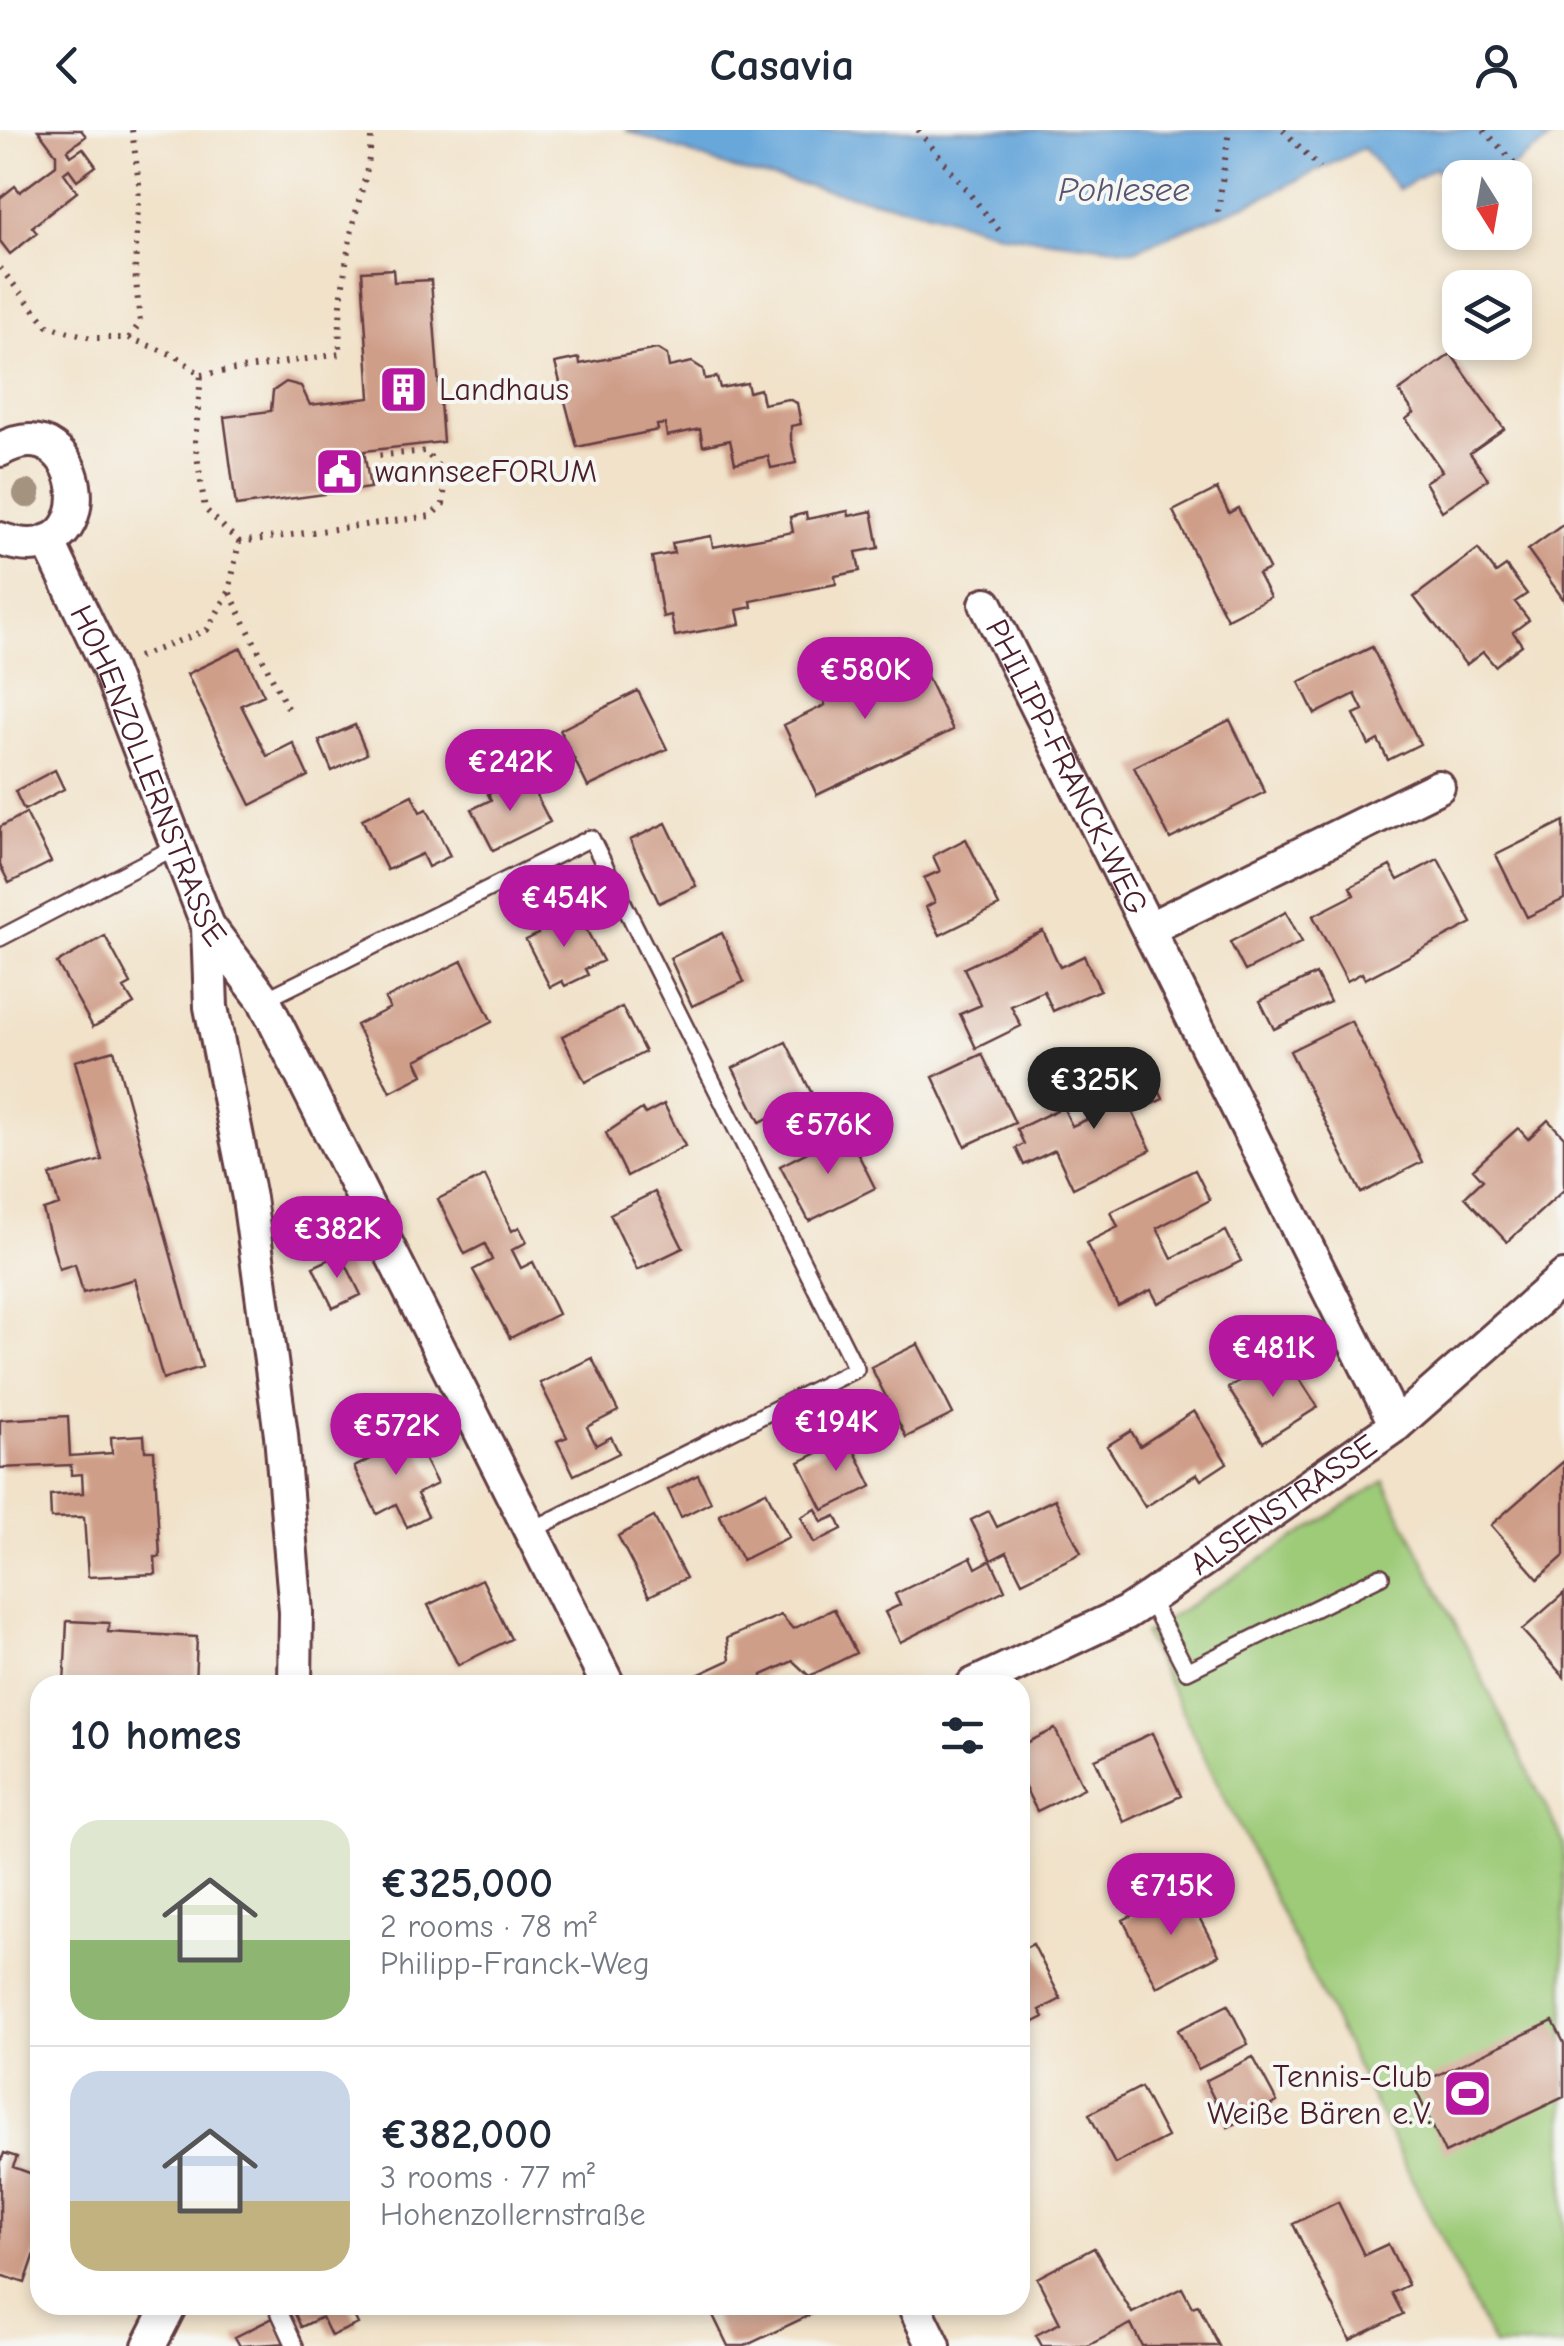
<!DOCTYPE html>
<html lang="en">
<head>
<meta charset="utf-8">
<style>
  body { margin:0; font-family:"Comic Neue",sans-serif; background:#f2f2f3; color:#1f2937; height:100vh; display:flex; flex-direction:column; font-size:38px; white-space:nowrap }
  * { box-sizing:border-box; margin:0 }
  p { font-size:32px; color:#747a83 }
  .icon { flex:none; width:55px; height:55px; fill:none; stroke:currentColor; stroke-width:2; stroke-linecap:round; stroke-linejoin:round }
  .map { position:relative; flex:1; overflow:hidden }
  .side { position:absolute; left:30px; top:1545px; width:1000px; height:640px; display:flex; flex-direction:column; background:#fff; border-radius:30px; box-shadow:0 5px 15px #0003 }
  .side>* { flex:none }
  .needle { width:65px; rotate:169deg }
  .controls { position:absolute; left:1442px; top:30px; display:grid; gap:20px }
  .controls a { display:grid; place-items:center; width:90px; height:90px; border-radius:20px; background:#fff; box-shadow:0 5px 15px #0003; font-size:50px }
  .price { position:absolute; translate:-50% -85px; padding:0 22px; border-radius:35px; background:#b5179e; color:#fff; font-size:32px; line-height:65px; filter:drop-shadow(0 2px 5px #0008) }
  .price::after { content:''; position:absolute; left:50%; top:60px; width:30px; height:22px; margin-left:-15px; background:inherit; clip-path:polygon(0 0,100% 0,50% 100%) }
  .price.on { background:#222; color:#fff }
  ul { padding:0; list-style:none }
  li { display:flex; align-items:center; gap:30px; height:250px; padding:0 40px }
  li+li { border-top:2px solid #e0e1e3 }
  li span { display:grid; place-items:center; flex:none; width:280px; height:200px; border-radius:30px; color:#555 }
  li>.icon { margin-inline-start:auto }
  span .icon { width:120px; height:120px; fill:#fffc; stroke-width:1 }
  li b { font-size:42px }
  h2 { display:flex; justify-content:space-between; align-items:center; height:120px; padding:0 40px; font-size:42px }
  header { display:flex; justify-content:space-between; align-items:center; height:130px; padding:0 40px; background:#fff; font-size:45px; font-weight:600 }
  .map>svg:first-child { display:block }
</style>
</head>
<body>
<header><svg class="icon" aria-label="back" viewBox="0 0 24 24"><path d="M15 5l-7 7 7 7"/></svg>Casavia<svg class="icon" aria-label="person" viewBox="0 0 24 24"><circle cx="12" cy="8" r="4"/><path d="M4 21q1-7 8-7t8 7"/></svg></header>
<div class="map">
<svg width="1564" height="2216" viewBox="0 0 1564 2216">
  <rect width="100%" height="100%" fill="#f6f6f2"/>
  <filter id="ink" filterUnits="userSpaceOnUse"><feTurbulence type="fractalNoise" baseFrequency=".01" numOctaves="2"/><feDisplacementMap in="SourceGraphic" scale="20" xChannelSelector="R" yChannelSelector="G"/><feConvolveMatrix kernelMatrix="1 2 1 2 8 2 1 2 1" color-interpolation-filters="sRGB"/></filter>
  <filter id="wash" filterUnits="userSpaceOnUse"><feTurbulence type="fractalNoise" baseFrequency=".0048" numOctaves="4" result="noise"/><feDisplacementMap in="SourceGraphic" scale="40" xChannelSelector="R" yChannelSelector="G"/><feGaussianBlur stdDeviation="2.25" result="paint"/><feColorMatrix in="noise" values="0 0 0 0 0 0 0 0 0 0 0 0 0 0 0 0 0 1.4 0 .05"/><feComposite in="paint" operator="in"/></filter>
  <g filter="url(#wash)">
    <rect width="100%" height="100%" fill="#f1e2c9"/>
    <!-- green -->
    <path fill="#9dcb78" stroke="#747552" stroke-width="2.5" d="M1384,1351L1564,1713V2216H1494L1144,1504Z"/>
    <!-- water -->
    <path fill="#67a7da" stroke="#586382" stroke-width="2.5" d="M625,0H1563L1498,47L1460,48V71L1435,37L1399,60L1363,18L1264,67L1134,120L1002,104L933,83L736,40Z"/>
    <g id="blocks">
      <!-- building -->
      <path fill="#cf9e89" d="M38,0H81L86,6L68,20L71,26L83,18L96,36L77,50L69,39L64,43L77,62L32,97L37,103L10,124L0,111V68L15,56L20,62L56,35V24Z
        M393,139L394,152L431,150L443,312L364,321L370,358L236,376L224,287L271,281L273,261L286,252L301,256L310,275L370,268L362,141Z
        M657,219L667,225L669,237L692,232L703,239L705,249L717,247L720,258L747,253L749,262L760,259L763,274L788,269L797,273L801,294L791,296V309L796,333L771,338L768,326L735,333L730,310L703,316L700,299L667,306L665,294L657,295L658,300L577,317L555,233L579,228L580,234Z
        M1451,224L1504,299L1470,323L1488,349L1442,381L1425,352L1442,341L1406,289L1414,283L1399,261Z
        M1217,359L1229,383L1238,378L1269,439L1258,444L1270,467L1227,489L1173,381Z
        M848,381L849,386L872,381L879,418L856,422L860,441L835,446L836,454L751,471L752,477L737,480L740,494L675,506L671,485L663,487L652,427L674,423L672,413L711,406L713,417L740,412L793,402L790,387L806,383L807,389Z
        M1564,394V470L1528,420Z
        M1478,419L1496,443L1506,436L1527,464L1515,472L1529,490L1513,502L1522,515L1495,536L1483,522L1466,535L1414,467Z
        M1372,517L1420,614L1388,630L1378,610L1369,615L1354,584L1363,580L1355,564L1315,584L1299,552Z
        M241,518L264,565L241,575L267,626L293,613L308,646L251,675L187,544Z
        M841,527L859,532L870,554L919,530L953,600L817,665L784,595L825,575L819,543L832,529Z
        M638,561L667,619L588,657L560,600Z
        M1230,590L1265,662L1170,709L1134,637Z
        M355,595L367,624L332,641L319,611Z
        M55,640L64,659L24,680L15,661Z
        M529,651L550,692L493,720L472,679L491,670L488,664L507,654L510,661Z
        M412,665L420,682L427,679L450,726L428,737L422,724L387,740L362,689Z
        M26,683L51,732L9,753L0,735V697Z
        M1564,691V769L1527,787L1496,725Z
        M666,693L696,756L659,773L630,710Z
        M966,709L999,776L940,805L926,777L935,772L924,748L940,741L933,726Z
        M1438,729L1472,793L1365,849L1362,843L1347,851L1313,786L1354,765L1350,757L1390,736L1398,750Z
        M1286,782L1302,812L1245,841L1230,812Z
        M578,784L603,831L585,839L588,845L565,856L562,851L550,857L526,810L538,804L535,798L558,786L561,792Z
        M1043,801L1060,837L1084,826L1100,860L1053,881L1044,861L1011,876L1021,896L976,918L960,884L981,875L964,838Z
        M722,803L744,852L692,876L670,828Z
        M105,806L131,854L124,858L134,874L93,897L57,833Z
        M462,831L492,892L416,930L423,945L390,962L356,895L390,878L385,869Z
        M1316,844L1330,872L1274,899L1260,871Z
        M622,877L645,922L585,952L562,906Z
        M1351,891L1422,1032L1361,1063L1290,921Z
        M786,912L813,966L760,992L733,938Z
        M114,920L202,1237L163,1249L135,1149L83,1163L75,1134L59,1139L43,1080L59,1075L50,1045L102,1030L75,931Z
        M982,924L1015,993L965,1016L933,947Z
        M1138,940L1146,956L1155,952L1163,969L1133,983L1151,1020L1073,1058L1055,1020L1024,1035L1016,1018L1024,1014L1017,999L1063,977L1072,996L1088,989L1102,982L1093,962Z
        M664,974L685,1016L627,1046L606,1003L642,979L645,984Z
        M1548,990L1564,1007V1060L1507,1112L1465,1067L1483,1050L1473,1039L1518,998L1528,1009Z
        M847,1002L875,1058L809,1091L780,1036Z
        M1195,1040L1210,1070L1157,1098L1172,1128L1226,1101L1241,1131L1158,1173L1151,1160L1118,1176L1086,1113L1118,1097L1111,1082Z
        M485,1046L512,1101L519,1097L527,1112L512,1120L521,1138L533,1132L558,1184L510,1208L473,1140L492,1130L485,1114L465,1124L438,1069Z
        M655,1062L683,1118L637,1140L610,1084Z
        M341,1124L361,1165L333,1178L313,1137Z
        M918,1214L953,1284L906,1307L871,1237Z
        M592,1228L618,1281L587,1297L596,1315L611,1307L619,1323L574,1345L557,1311L567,1307L540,1253Z
        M1288,1231L1318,1277L1263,1312L1228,1258L1256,1240L1261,1249Z
        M1194,1281L1227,1333L1201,1350L1197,1344L1145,1377L1107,1316L1131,1301L1140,1316Z
        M68,1286L70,1326L112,1323L111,1307L144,1305L145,1321H154L160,1427H155L156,1444L88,1447L84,1387L51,1388L50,1365L83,1363L82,1344L71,1345V1335L0,1338V1290Z
        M389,1305L395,1317L413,1307L437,1354L417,1364L428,1386L407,1397L396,1374L377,1384L354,1337L373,1328L366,1315Z
        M848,1308L872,1356L823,1380L799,1332Z
        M1564,1331V1426L1538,1449L1491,1395Z
        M698,1345L711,1372L681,1387L668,1360Z
        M766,1361L789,1407L742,1430L719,1384Z
        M1055,1369L1081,1423L1022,1452L1007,1422L991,1430L971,1390L989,1381L997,1397Z
        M816,1379L822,1392L836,1386L842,1399L814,1413L801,1387Z
        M654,1387L686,1448L649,1466L618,1406Z
        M971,1427L976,1438L991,1430L1005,1460L900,1512L885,1482L900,1475L895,1464Z
        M482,1449L511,1509L458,1535L428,1475Z
        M1564,1463V1547L1522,1500Z
        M834,1479L856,1523L809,1546L793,1531L762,1545V1555H697L693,1547L730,1530L727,1508L781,1485L793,1499Z
        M67,1491L109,1493L108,1502L197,1507L195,1555H64Z
        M1055,1599L1084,1658L1037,1681L1020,1648V1616Z
        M1152,1603L1181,1666L1124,1692L1095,1629Z
        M1184,1759L1219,1825L1157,1857L1123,1790Z
        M1033,1814L1061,1869L1040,1880L1044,1887L1020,1899V1820Z
        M1228,1875L1248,1914L1198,1939L1178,1900Z
        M1553,1891L1564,1913V1967L1445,2023L1414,1956Z
        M1253,1927L1277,1972L1228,1997L1205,1951Z
        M1141,1957L1167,2007L1115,2034L1089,1984Z
        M4,2023L17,2027L13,2037L38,2046L33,2060L40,2062V2109L25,2153L0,2145V2034Z
        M1338,2072L1364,2125L1388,2114L1408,2155L1392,2163L1403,2184L1350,2210L1293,2094Z
        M1094,2118L1132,2183L1182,2158L1192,2177L1198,2175L1219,2216H1142L1131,2194L1087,2216H1042L1036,2205L1060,2193L1037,2148Z
        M291,2175H349L358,2194L331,2206L322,2187L301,2197Z
        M708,2175H807L812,2184L745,2216H728Z
        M275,2187L288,2213L240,2216L235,2207Z"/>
    </g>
  </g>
  <g filter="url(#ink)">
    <use href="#blocks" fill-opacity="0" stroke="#633c43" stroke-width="2.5"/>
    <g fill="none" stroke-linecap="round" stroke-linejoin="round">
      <defs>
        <path id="lane" d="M0,808L177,716
          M264,870L591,708L856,1239L530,1401
          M1149,1468L1187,1541L1381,1446
          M276,2175L295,2216"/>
        <g id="street">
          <path d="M0,320C88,270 111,449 0,409"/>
          <path id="s1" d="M48,411L108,537L208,796L264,870L608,1555"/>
          <path id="s2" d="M986,474L1396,1295"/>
          <path d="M208,796L211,877L249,1068L281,1305L296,1482L295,1555"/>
          <path d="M1150,798L1438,657"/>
          <path id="s3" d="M973,1555L1126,1483L1149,1468L1396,1295L1564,1147"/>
          <path d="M914,2175L934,2216"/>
          <path d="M149,2216L170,2175"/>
        </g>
      </defs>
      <!-- lane casing -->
      <use href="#lane" stroke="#633c43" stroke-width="20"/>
      <!-- street casing -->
      <use href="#street" stroke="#633c43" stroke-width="38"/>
      <!-- path -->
      <path stroke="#633c43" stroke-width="6" stroke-dasharray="2.5 8" stroke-linecap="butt" d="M918,0L1002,104
        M1283,0L1320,38
        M1484,0L1517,36
        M1218,82L1229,0
        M0,138L48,196L91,208H129L176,226L201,245L195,312L205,379L239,412
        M129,208L140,193L135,140L139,54L132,0
        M201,245L340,224C338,182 344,140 352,99C359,66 372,34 371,0
        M239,412L431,386L443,374L446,345L425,321L375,326
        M230,463L288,580
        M138,527L207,500L229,462L239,412"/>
      <!-- lane -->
      <use href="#lane" stroke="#fff" stroke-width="15"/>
      <!-- street -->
      <use href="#street" stroke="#fff" stroke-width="32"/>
    </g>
    <!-- trees -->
    <circle fill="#a3937f" cx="27" cy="364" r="14"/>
  </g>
  <!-- icons -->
  <defs>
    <symbol id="building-square" viewBox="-11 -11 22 22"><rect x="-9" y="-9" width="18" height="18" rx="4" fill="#b5179e" stroke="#f6f6f2"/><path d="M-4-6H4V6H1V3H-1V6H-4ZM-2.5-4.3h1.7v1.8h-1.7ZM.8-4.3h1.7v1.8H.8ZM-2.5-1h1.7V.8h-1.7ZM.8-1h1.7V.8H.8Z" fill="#fff"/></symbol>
    <symbol id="civic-square" viewBox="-11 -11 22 22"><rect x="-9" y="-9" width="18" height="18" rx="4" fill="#b5179e" stroke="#f6f6f2"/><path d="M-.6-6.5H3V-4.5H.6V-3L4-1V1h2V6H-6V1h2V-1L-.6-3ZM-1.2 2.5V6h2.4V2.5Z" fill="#fff"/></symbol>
    <symbol id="stadium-square" viewBox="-11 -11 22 22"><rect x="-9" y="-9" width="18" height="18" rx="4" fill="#b5179e" stroke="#f6f6f2"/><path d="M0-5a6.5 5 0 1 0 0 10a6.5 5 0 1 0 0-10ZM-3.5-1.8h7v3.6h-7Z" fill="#fff"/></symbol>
  </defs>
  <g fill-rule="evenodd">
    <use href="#building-square" x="376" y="232" width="55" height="55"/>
    <use href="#civic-square" x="312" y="314" width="55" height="55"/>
    <use href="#stadium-square" x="1440" y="1936" width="55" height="55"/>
  </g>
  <g text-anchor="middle" stroke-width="8" stroke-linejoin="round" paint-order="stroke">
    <!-- poi labels -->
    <g font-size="32" fill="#4a1f2b" stroke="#f6f6f2" text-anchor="start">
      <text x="439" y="270">Landhaus</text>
      <text x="375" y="352">wannseeFORUM</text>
      <text x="1432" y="1957" text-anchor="end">Tennis-Club<tspan x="1432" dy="37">Weiße Bären e.V.</tspan></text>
    </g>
    <!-- street labels -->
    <g font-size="32" fill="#4a1f2b" stroke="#f6f6f2">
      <text dy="11" stroke="none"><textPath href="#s2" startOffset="182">PHILIPP-FRANCK-WEG</textPath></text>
      <text dy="11" stroke="none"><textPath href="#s1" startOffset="255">HOHENZOLLERNSTRASSE</textPath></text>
      <text dy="11" stroke="none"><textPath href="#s3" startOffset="360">ALSENSTRASSE</textPath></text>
    </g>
    <!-- water labels -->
    <g font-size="35" font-style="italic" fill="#565571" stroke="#f6f6f2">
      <text x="1124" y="71">Pohlesee</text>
    </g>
  </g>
</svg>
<div class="controls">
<a><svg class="needle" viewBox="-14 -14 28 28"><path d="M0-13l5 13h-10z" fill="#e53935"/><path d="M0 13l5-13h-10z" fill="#747a83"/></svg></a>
<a><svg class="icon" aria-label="layers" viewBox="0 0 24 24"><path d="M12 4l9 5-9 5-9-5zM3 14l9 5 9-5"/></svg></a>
</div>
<b class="price" style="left:865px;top:592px">€580K</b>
<b class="price" style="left:510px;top:684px">€242K</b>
<b class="price" style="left:564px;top:820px">€454K</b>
<b class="price on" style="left:1094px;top:1002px">€325K</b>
<b class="price" style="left:828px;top:1047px">€576K</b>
<b class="price" style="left:337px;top:1151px">€382K</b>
<b class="price" style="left:1273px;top:1270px">€481K</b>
<b class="price" style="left:836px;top:1344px">€194K</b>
<b class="price" style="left:396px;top:1348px">€572K</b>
<b class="price" style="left:1171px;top:1808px">€715K</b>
<section class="side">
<h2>10 homes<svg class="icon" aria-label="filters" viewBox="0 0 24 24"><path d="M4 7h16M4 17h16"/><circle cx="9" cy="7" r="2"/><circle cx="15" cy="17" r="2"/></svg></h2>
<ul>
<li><span style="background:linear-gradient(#dfe7d0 60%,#8fb573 0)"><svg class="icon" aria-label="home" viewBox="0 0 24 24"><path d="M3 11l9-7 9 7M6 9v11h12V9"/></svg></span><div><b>€325,000</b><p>2 rooms · 78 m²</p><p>Philipp-Franck-Weg</p></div></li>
<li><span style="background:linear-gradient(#c9d6e8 65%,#c2b280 0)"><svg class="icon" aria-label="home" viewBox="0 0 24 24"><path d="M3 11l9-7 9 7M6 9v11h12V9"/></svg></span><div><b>€382,000</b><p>3 rooms · 77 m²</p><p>Hohenzollernstraße</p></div></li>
</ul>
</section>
</div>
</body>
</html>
